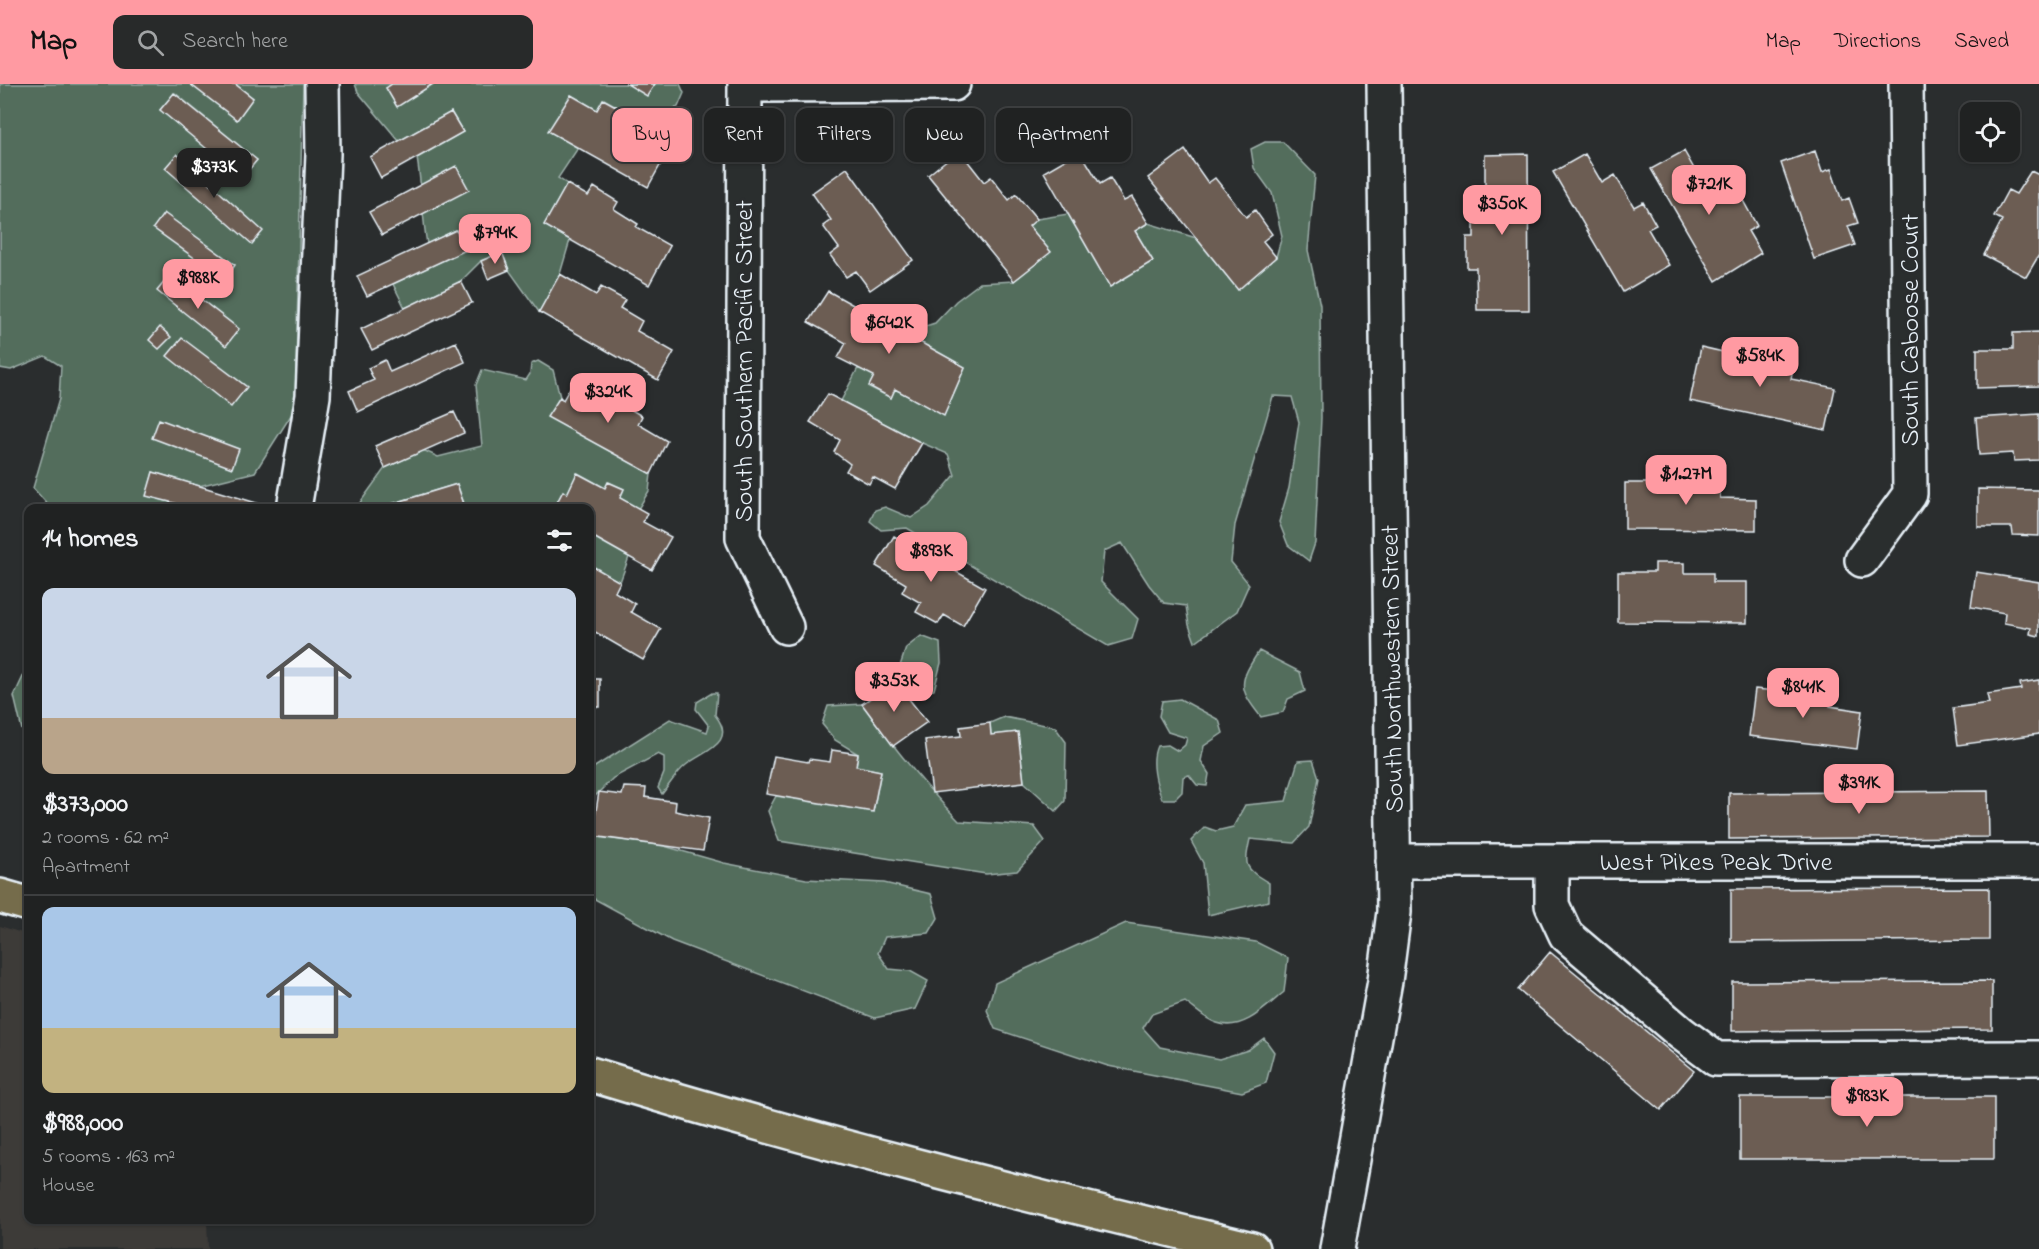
<!DOCTYPE html>
<html lang="en">
<head>
<meta charset="utf-8">
<style>
  body { margin:0; font-family:"Indie Flower",sans-serif; background:#282a2a; color:#f1f3f6; height:100vh; display:flex; flex-direction:column; font-size:22px; white-space:nowrap }
  * { box-sizing:border-box; margin:0 }
  p { font-size:20px; color:#a2a4a5 }
  .icon { flex:none; width:33px; height:33px; fill:none; stroke:currentColor; stroke-width:2; stroke-linecap:round; stroke-linejoin:round }
  .map { position:relative; flex:1; overflow:hidden }
  .panel { position:absolute; left:24px; top:420px; width:570px; height:720px; display:flex; flex-direction:column; background:#202222; border-radius:12px; box-shadow:0 2px 4px #0004,0 0 0 2px #3d3f40 }
  .panel>* { flex:none }
  .banner { position:absolute; left:612px; top:24px; width:570px; height:54px; display:flex; gap:12px }
  .fabs { position:absolute; left:1960px; top:18px; display:grid; gap:12px }
  .fabs a { display:grid; place-items:center; width:60px; height:60px; border-radius:12px; background:#202222; box-shadow:0 2px 4px #0004,0 0 0 2px #3d3f40; font-size:30px }
  .price { position:absolute; translate:-50% -51px; padding:0 14px; border-radius:12px; background:#ff9aa2; color:#111; font-size:20px; line-height:39px; filter:drop-shadow(0 2px 3px #0008) }
  .price::after { content:''; position:absolute; left:50%; top:36px; width:18px; height:14px; margin-left:-9px; background:inherit; clip-path:polygon(0 0,100% 0,50% 100%) }
  .price.selected { background:#222; color:#fff }
  ul { padding:0; list-style:none }
  li { display:grid; align-content:center; gap:12px; height:318px; padding:0 18px }
  li+li { border-top:2px solid #3d3f40 }
  li span { display:grid; place-items:center; height:186px; border-radius:12px; color:#555 }
  li>.icon { margin-inline-start:auto }
  span .icon { width:108px; height:108px; fill:#fffc; stroke-width:1 }
  li b { font-size:26px }
  h2 { display:flex; justify-content:space-between; align-items:center; height:72px; padding:0 18px; font-size:26px }
  .chip { padding:0 21px; border-radius:12px; background:#202222; box-shadow:0 2px 4px #0004,0 0 0 2px #3d3f40; font-size:21px; line-height:54px }
  .chip.selected { background:#ff9aa2; color:#111 }
  header { display:flex; align-items:center; gap:36px; box-sizing:border-box; height:84px; padding:0 30px; background:#ff9aa2; color:#111 }
  header strong { font-size:28px }
  nav { display:flex; gap:33px; margin-inline-start:auto; font-size:21px }
  .search { width:420px; height:54px; background:#282a2a; display:flex; align-items:center; gap:15px; box-sizing:border-box; padding:0 21px; border-radius:12px; color:#a2a4a5; font-size:22px }
  .map>svg:first-child { display:block }
</style>
</head>
<body>
<header>
<strong>Map</strong>
<div class="search"><svg class="icon" aria-label="search" viewBox="0 0 24 24"><circle cx="10" cy="10" r="6"/><path d="M15 15l6 6"/></svg>Search here</div>
<nav><a>Map</a><a>Directions</a><a>Saved</a></nav>
</header>
<div class="map">
<svg width="2039" height="1165" viewBox="0 0 2039 1165">
  <rect width="100%" height="100%" fill="#2a2d2e"/>
  <filter id="ink" filterUnits="userSpaceOnUse"><feTurbulence type="fractalNoise" baseFrequency=".0167" numOctaves="2"/><feDisplacementMap in="SourceGraphic" scale="12" xChannelSelector="R" yChannelSelector="G"/><feConvolveMatrix kernelMatrix="1 2 1 2 8 2 1 2 1" color-interpolation-filters="sRGB"/></filter>
  <g filter="url(#ink)">
    <!-- built -->
    <path fill="#3e3b39" d="M0,842L28,851V1136H207L208,1165H0Z"/>
    <!-- green -->
    <path fill="#526d5c" stroke="#9dafaa" stroke-width="1.5" fill-rule="evenodd" d="M0,0H190L237,36L253,14L235,0H303L295,325L255,388L199,402L153,388L147,412L194,424H120V422L51,424L33,404L59,315L61,282L45,272L11,286L0,284ZM175,9L257,76L243,93L160,26Z
      M355,0H392L386,4L397,22L433,0H680L684,9L678,23L654,33L630,30L604,15L597,26L571,11L549,47L578,64L558,94L567,100L544,141L570,156L560,190L539,228L509,186L502,168L481,177L461,197L405,224L393,200L466,166L456,146L427,160C422,131 422,103 417,74L463,48L451,28L399,57L358,8Z
      M1265,58H1283L1315,91L1308,166L1320,221L1321,334L1315,459L1309,477L1288,461L1279,438L1289,404L1299,338L1292,313L1273,312L1235,441L1231,478L1249,500L1237,527L1195,558L1189,541L1186,522L1164,519L1149,501L1122,459L1104,467L1101,498L1138,535L1132,555L1108,562L907,444L881,446L870,437L875,426L885,423L911,434L929,422L955,391L948,370L922,359L841,317L858,284L874,292L869,303L891,314L895,305L944,331L965,283L904,249L935,239L956,217L980,199L1014,197L1050,168L1029,142L1037,135L1068,130L1110,203L1153,177L1135,147L1148,139L1196,154L1238,206L1276,173L1282,152L1272,109L1254,84L1251,65Z
      M538,277L553,286L560,313L548,333L651,390L649,407L638,425L620,414L624,405L609,398L605,404L578,389L567,410L563,408L554,424H460L465,422L457,400L378,424H359V420L385,384L423,366L438,373L482,362L476,301L482,286L526,296L530,290L531,280Z
      M590,451L629,473L620,498L594,484L590,491Z
      M921,552L940,559L941,579L934,606L907,613L895,597L906,564Z
      M1259,567L1300,588L1305,607L1288,615L1283,628L1261,633C1237,603 1239,598 1259,567Z
      M28,582V645L22,646L14,612Z
      M712,609H717L715,631C738,659 704,667 686,681C677,688 670,700 662,710L658,704L664,689V673L658,670L613,694L592,715L590,714V686L670,635L707,648L709,642L696,625L697,618Z
      M1180,615L1219,636L1223,649L1204,662L1201,677L1209,690L1207,702L1197,701L1189,691L1183,693L1182,708L1175,715H1162C1156,700 1150,677 1157,662L1168,661L1178,667L1185,661L1187,654L1168,648L1159,632L1162,617Z
      M862,620C892,661 923,700 959,737L1034,742L1045,757L1017,787L986,790L779,757L768,727L776,712L873,728L881,687L856,682L858,670L835,656L822,640L828,622Z
      M1004,633L1055,643L1066,658L1065,717L1056,727L1024,698L1018,648L991,651L990,639Z
      M1313,676L1319,694L1309,743L1294,759L1250,755C1244,783 1244,784 1269,799V817L1208,831L1203,779L1191,757L1205,743L1216,747L1233,743L1245,721L1286,717L1298,677Z
      M590,738L594,739L592,752L664,762L724,779L806,795L884,799L931,810L938,834L929,849L885,853L878,869L889,885L910,887L928,897L915,925L875,934L672,857L593,814H590Z
      M1126,839L1256,858L1288,874L1284,908C1266,923 1243,948 1217,939C1206,936 1195,925 1185,918L1152,930L1143,944L1160,963L1219,975L1248,966L1264,954L1274,968L1266,999L1242,1008L1108,982L995,945L987,926L995,899Z"/>
    <!-- building -->
    <path fill="#6c5d53" stroke="#e8f1f8" stroke-width="1.5" d="M190,0H235L253,14L237,36Z
      M392,0H433L397,23L386,4Z
      M627,0H655L647,12Z
      M174,9L257,76L242,94L160,26Z
      M571,11L597,26L603,15L623,26L617,35L641,49L639,52L668,67L648,103L548,47Z
      M451,28L463,48L381,94L370,73Z
      M959,66L984,98L991,93L1009,116L1016,110L1037,135L1029,142L1051,168L1014,197L928,91Z
      M1185,66L1208,99L1215,94L1246,133L1255,126L1272,150L1263,157L1276,173L1238,206L1148,94Z
      M1080,67L1100,100L1110,94L1124,117L1132,113L1148,139L1135,147L1153,177L1110,203L1044,88Z
      M1684,67L1701,97L1716,88L1732,117L1741,113L1757,142L1748,147L1761,169L1716,197L1651,85Z
      M1815,67L1822,88L1831,85L1842,117L1849,114L1858,139L1848,142L1855,161L1814,175L1781,79Z
      M177,70L263,147L252,160L165,84Z
      M1528,70L1529,226H1477L1476,184H1467V153H1474V119L1485,118V71Z
      M1585,70L1602,99L1615,91L1634,123L1643,118L1656,141L1648,145L1669,181L1623,208L1553,88Z
      M456,82L469,106L382,151L369,128Z
      M847,84L913,176L870,206L856,187L846,193L830,171L839,164L823,142L831,136L812,109Z
      M2031,87L2039,91V171L2026,193L1984,171L2002,136L1994,132L2008,106L2016,110Z
      M567,100L588,112L594,103L618,118L614,125L638,140L636,143L670,162L649,201L544,141Z
      M164,129L235,181L225,196L153,144Z
      M456,146L466,166L367,212L357,192Z
      M502,168L509,186L488,195L481,177Z
      M560,190L596,211L601,203L625,216L620,224L642,237L637,247L674,268L658,296L539,228Z
      M170,191L239,245L226,262L157,207Z
      M461,197L472,219L372,266L361,245Z
      M828,207L965,283L944,332L895,305L891,314L869,302L874,292L838,274L846,259L808,238Z
      M160,243L171,253L159,265L149,256Z
      M2039,248V302L1977,304V265H2013V249Z
      M182,254L247,303L231,323L167,272Z
      M456,258L465,278L358,328L349,307L374,296L368,284L385,276L390,288Z
      M1734,261L1764,267L1763,274L1794,280L1791,295L1835,304L1826,346L1690,317L1701,263L1732,270Z
      M575,295L595,306L600,297L622,311L618,318L642,332L638,340L667,357L651,390L547,333L560,313L563,316Z
      M828,310L922,359L895,405L873,393L869,400L846,387L850,380L834,368L840,356L810,338Z
      M454,328L464,349L385,384L375,362Z
      M2039,330V376L2014,377L2013,369L1979,371L1976,334Z
      M159,335L239,365L232,384L152,354Z
      M153,388L260,420L259,424H194L146,412Z
      M577,389L605,404L608,398L624,405L620,414L647,429L643,438L671,453L652,486L590,451V424H554L563,407L567,410Z
      M1664,390H1695V399H1720V414L1756,415V446L1625,445V399H1664Z
      M457,400L465,423L460,424H378Z
      M1978,405L2039,406V452L2013,451L2012,443H1978Z
      M894,452L985,504L963,542L944,531L938,540L916,528L921,519L902,508L906,500L876,482Z
      M1655,479H1684V489H1713V498H1747V539L1618,538V488H1655Z
      M594,483L620,498L615,508L635,520L631,528L661,545L643,576L590,545V491Z
      M1976,488L2039,498V552L2030,550L2031,544L2004,539L2005,529L1971,523Z
      M590,574L591,595H600V623H592V679H590Z
      M2039,596V650L1958,661L1953,624L1989,619L1987,610L2021,605L2020,599Z
      M895,597L927,638L893,662L862,620Z
      M1778,600L1807,604L1806,611L1831,615L1830,622L1862,627L1857,665L1749,652L1755,605L1777,607Z
      M990,639L991,651L1018,648L1024,698L932,709L925,656L961,652L960,643Z
      M832,666L858,670L856,682L881,687L873,728L766,710L774,672L808,678L809,675L830,678Z
      M624,703L646,704L645,713L676,718L675,727L709,734L703,767L592,752L599,708L622,711Z
      M1988,707L1989,753L1729,755V709Z
      M1989,804V856L1731,858V805Z
      M1550,868L1694,987L1661,1026L1518,906Z
      M1992,897V945L1732,947V898Z
      M1740,1013H1994V1075H1740Z"/>
    <g fill="none" stroke-linecap="round" stroke-linejoin="round">
      <defs>
        <path id="street" d="M745,0L743,454L786,543
          M745,1L953,0
          M294,424L313,312L323,70L322,0
          M1862,476L1910,410L1906,0
          M1393,777H2039
          M1552,777V821L1566,851L1681,949L1716,975L2039,974
          M1337,1165L1385,897L1394,828L1384,0"/>
        <path id="primary" d="M0,812L28,820
          M590,990C808,1057 1030,1112 1252,1165"/>
      </defs>
      <!-- street casing -->
      <use href="#street" stroke="#e8f1f8" stroke-width="38"/>
      <!-- primary casing -->
      <use href="#primary" stroke="#e8f1f8" stroke-width="38"/>
      <!-- street -->
      <use href="#street" stroke="#2a2d2e" stroke-width="33"/>
      <!-- primary -->
      <use href="#primary" stroke="#746c4b" stroke-width="33"/>
    </g>
  </g>
  <g text-anchor="middle" stroke-width="6" stroke-linejoin="round" paint-order="stroke">
    <!-- street labels -->
    <g font-size="26" fill="#e8f1f8" stroke="#2a2d2e">
      <text transform="translate(1909 246) rotate(-90)" y="9">South Caboose Court</text>
      <text transform="translate(743 277) rotate(-90)" y="9">South Southern Pacific Street</text>
      <text transform="translate(1391 585) rotate(-91)" y="9">South Northwestern Street</text>
      <text x="1716" y="786">West Pikes Peak Drive</text>
    </g>
  </g>
</svg>
<div class="fabs">
<a><svg class="icon" aria-label="locate" viewBox="0 0 24 24"><circle cx="12" cy="12" r="6"/><path d="M12 2v4M12 18v4M2 12h4M18 12h4"/></svg></a>
</div>
<b class="price selected" style="left:214px;top:115px">$373K</b>
<b class="price" style="left:1709px;top:132px">$721K</b>
<b class="price" style="left:1502px;top:152px">$350K</b>
<b class="price" style="left:495px;top:181px">$794K</b>
<b class="price" style="left:198px;top:226px">$988K</b>
<b class="price" style="left:889px;top:271px">$642K</b>
<b class="price" style="left:1760px;top:304px">$584K</b>
<b class="price" style="left:608px;top:340px">$324K</b>
<b class="price" style="left:1686px;top:422px">$1.27M</b>
<b class="price" style="left:931px;top:499px">$893K</b>
<b class="price" style="left:894px;top:629px">$353K</b>
<b class="price" style="left:1803px;top:635px">$841K</b>
<b class="price" style="left:1859px;top:731px">$391K</b>
<b class="price" style="left:1867px;top:1044px">$983K</b>
<div class="banner">
<a class="chip selected">Buy</a>
<a class="chip">Rent</a>
<a class="chip">Filters</a>
<a class="chip">New</a>
<a class="chip">Apartment</a>
</div>
<section class="panel">
<h2>14 homes<svg class="icon" aria-label="filters" viewBox="0 0 24 24"><path d="M4 7h16M4 17h16"/><circle cx="9" cy="7" r="2"/><circle cx="15" cy="17" r="2"/></svg></h2>
<ul>
<li><span style="background:linear-gradient(#c9d6e8 70%,#b9a48a 0)"><svg class="icon" aria-label="home" viewBox="0 0 24 24"><path d="M3 11l9-7 9 7M6 9v11h12V9"/></svg></span><div><b>$373,000</b><p>2 rooms · 62 m²</p><p>Apartment</p></div></li>
<li><span style="background:linear-gradient(#a9c7e8 65%,#c2b280 0)"><svg class="icon" aria-label="home" viewBox="0 0 24 24"><path d="M3 11l9-7 9 7M6 9v11h12V9"/></svg></span><div><b>$988,000</b><p>5 rooms · 163 m²</p><p>House</p></div></li>
</ul>
</section>
</div>
</body>
</html>
